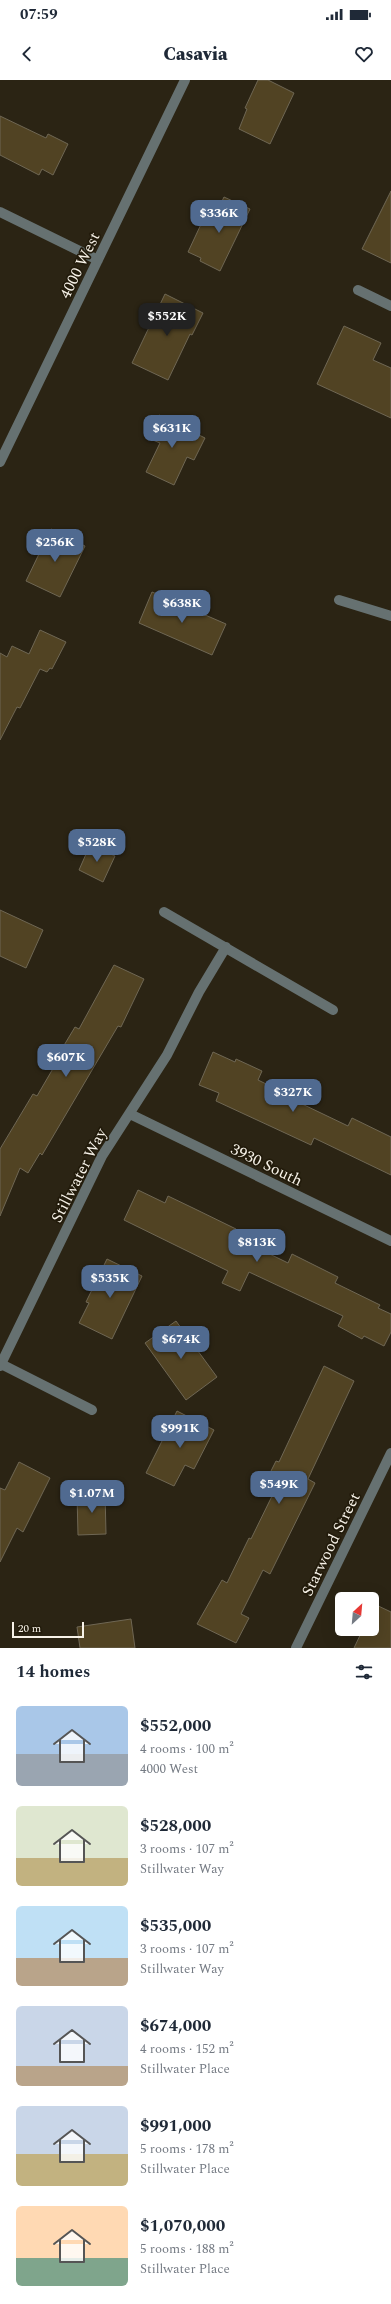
<!DOCTYPE html>
<html lang="en">
<head>
<meta charset="utf-8">
<style>
  body { margin:0; font-family:Spectral,serif; background:#f2f2f3; color:#1f2937; height:100vh; display:flex; flex-direction:column; font-size:15px; white-space:nowrap }
  * { box-sizing:border-box; margin:0 }
  p { font-size:13px; color:#747a83 }
  .icon { flex:none; width:22px; height:22px; fill:none; stroke:currentColor; stroke-width:2; stroke-linecap:round; stroke-linejoin:round }
  .map { position:relative; height:1568px; overflow:hidden }
  .details { display:flex; flex-direction:column; background:#fff; flex:1 }
  .details>* { flex:none }
  .needle { width:26px; rotate:26deg }
  .controls { position:absolute; left:335px; top:1512px; display:grid; gap:8px }
  .controls a { display:grid; place-items:center; width:44px; height:44px; border-radius:6px; background:#fff; box-shadow:0 4px 16px #0002; font-size:20px }
  .scale { position:absolute; left:12px; bottom:10px; width:72px; box-sizing:border-box; padding-left:4px; border:2px solid #f7f2e8; border-top:0; font-size:11px; line-height:14px; white-space:nowrap; color:#f7f2e8; -webkit-text-stroke:3px #221b0b; paint-order:stroke }
  .price { position:absolute; translate:-50% -34px; padding:0 9px; border-radius:8px; background:#506a90; color:#fff; font-size:13px; line-height:26px; filter:drop-shadow(0 1px 2px #0008) }
  .price::after { content:''; position:absolute; left:50%; top:24px; width:12px; height:9px; margin-left:-6px; background:inherit; clip-path:polygon(0 0,100% 0,50% 100%) }
  .price.current { background:#222; color:#fff }
  ul { padding:0; list-style:none }
  li { display:flex; align-items:center; gap:12px; height:100px; padding:0 16px }
  li span { display:grid; place-items:center; flex:none; width:112px; height:80px; border-radius:6px; color:#555 }
  li>.icon { margin-inline-start:auto }
  span .icon { width:48px; height:48px; fill:#fffc; stroke-width:1 }
  li b { font-size:17px }
  h2 { display:flex; justify-content:space-between; align-items:center; height:48px; padding:0 16px; font-size:17px }
  .status { display:flex; justify-content:space-between; align-items:center; height:28px; padding:0 20px; background:#fff; direction:ltr }
  .status svg { height:11px; fill:currentColor }
  header { display:flex; justify-content:space-between; align-items:center; height:52px; padding:0 16px; background:#fff; font-size:18px; font-weight:800 }
  .map>svg:first-child { display:block }
</style>
</head>
<body>
<div class="status"><b>07:59</b><svg viewBox="0 0 49 12"><path d="M0 12V9h3v3zM5 12V6h3v6zM10 12V3h3v9zM15 12V0h3v12zM26 1h20v11H26zM47 4h2v5h-2z"/></svg></div>
<header><svg class="icon" aria-label="back" viewBox="0 0 24 24"><path d="M15 5l-7 7 7 7"/></svg>Casavia<svg class="icon" aria-label="heart" viewBox="0 0 24 24"><path d="M12 20l-8-8c-3-5 5-10 8-4 3-6 11-1 8 4z"/></svg></header>
<div class="map">
<svg width="391" height="1568" viewBox="0 0 391 1568">
  <rect width="100%" height="100%" fill="#2b2414"/>
  <!-- building -->
  <path fill="#514323" stroke="#6f6754" d="M258,0H268L294,13L270,64L239,49L247,29L245,28Z
    M0,36L46,58L48,54L68,64L53,95L42,89L39,95L0,75Z
    M391,111V183L362,169Z
    M224,117L250,129L220,191L200,181L201,178L188,172L203,140L205,141L207,137L213,140Z
    M165,214L203,233L192,255L190,254L168,300L132,283Z
    M344,246L381,263L373,280L391,288V338L317,304Z
    M159,335L205,358L194,380L187,377L174,405L146,392L160,363L148,358Z
    M51,449L85,466L60,517L26,501Z
    M152,512L226,544L212,575L139,543Z
    M40,550L66,562L52,589L50,588L47,592L40,589L20,628L17,627L0,660V573L7,577L12,566L29,574Z
    M90,765L115,776L103,802L79,790Z
    M0,830L43,850L26,888L0,876Z
    M114,885L144,899L121,947L118,946L42,1075L40,1073L28,1093L20,1088L0,1136V1069L33,1014L37,1016L65,968L63,967L75,947L79,949Z
    M213,972L235,982L236,979L262,991L258,1000L301,1021L300,1023L348,1046L352,1038L391,1057V1095L314,1058L311,1065L216,1021L219,1013L199,1005Z
    M138,1110L165,1123L168,1116L193,1128L236,1149L233,1156L288,1183L292,1174L338,1197L335,1203L380,1225L378,1228L391,1234V1252L384,1266L364,1256L362,1259L338,1246L343,1236L249,1192L240,1211L222,1203L228,1191L124,1140Z
    M107,1179L142,1196L112,1259L79,1243L89,1223L86,1222Z
    M176,1241L217,1297L186,1320L145,1263Z
    M324,1286L354,1301L308,1399L315,1403L270,1494L263,1490L241,1534L249,1538L236,1563L197,1544L222,1500L227,1503L249,1458L251,1459L274,1412L263,1407L276,1381L279,1382Z
    M177,1331L214,1350L194,1389L185,1385L174,1406L146,1393Z
    M19,1382L50,1398L23,1452L17,1448L0,1482V1408L5,1410Z
    M105,1412L106,1454L78,1455L77,1414Z
    M372,1523L391,1532V1568H354L363,1549H372Z
    M131,1539L135,1568H80L77,1547Z"/>
  <g fill="none" stroke-linecap="round" stroke-linejoin="round">
    <!-- minor -->
    <path stroke="#667171" stroke-width="10" d="M0,132L98,180
      M358,210L391,226
      M0,382L185,0
      M339,520L391,536
      M164,832L333,930
      M130,1034L391,1161
      M1,1284L92,1330
      M0,1286L102,1076L167,975L199,912L226,867
      M296,1568L391,1373"/>
  </g>
  <g text-anchor="middle" stroke-width="3.5" stroke-linejoin="round" paint-order="stroke">
    <!-- street labels -->
    <g font-size="16" fill="#f7f2e8" stroke="#221b0b">
      <text transform="translate(79 185) rotate(-64)" y="6">4000 West</text>
      <text transform="translate(267 1084) rotate(26)" y="6">3930 South</text>
      <text transform="translate(78 1095) rotate(-63)" y="6">Stillwater Way</text>
      <text transform="translate(330 1464) rotate(-64)" y="6">Starwood Street</text>
    </g>
  </g>
</svg>
<div class="controls">
<a><svg class="needle" viewBox="-14 -14 28 28"><path d="M0-13l5 13h-10z" fill="#e53935"/><path d="M0 13l5-13h-10z" fill="#747a83"/></svg></a>
</div>
<div class="scale">20 m</div>
<b class="price" style="left:219px;top:154px">$336K</b>
<b class="price current" style="left:167px;top:257px">$552K</b>
<b class="price" style="left:172px;top:369px">$631K</b>
<b class="price" style="left:55px;top:483px">$256K</b>
<b class="price" style="left:182px;top:544px">$638K</b>
<b class="price" style="left:97px;top:783px">$528K</b>
<b class="price" style="left:66px;top:998px">$607K</b>
<b class="price" style="left:293px;top:1033px">$327K</b>
<b class="price" style="left:257px;top:1183px">$813K</b>
<b class="price" style="left:110px;top:1219px">$535K</b>
<b class="price" style="left:181px;top:1280px">$674K</b>
<b class="price" style="left:180px;top:1369px">$991K</b>
<b class="price" style="left:279px;top:1425px">$549K</b>
<b class="price" style="left:92px;top:1434px">$1.07M</b>
</div>
<section class="details">
<h2>14 homes<svg class="icon" aria-label="filters" viewBox="0 0 24 24"><path d="M4 7h16M4 17h16"/><circle cx="9" cy="7" r="2"/><circle cx="15" cy="17" r="2"/></svg></h2>
<ul>
<li><span style="background:linear-gradient(#a9c7e8 60%,#9aa5b1 0)"><svg class="icon" aria-label="home" viewBox="0 0 24 24"><path d="M3 11l9-7 9 7M6 9v11h12V9"/></svg></span><div><b>$552,000</b><p>4 rooms · 100 m²</p><p>4000 West</p></div></li>
<li><span style="background:linear-gradient(#dfe7d0 65%,#c2b280 0)"><svg class="icon" aria-label="home" viewBox="0 0 24 24"><path d="M3 11l9-7 9 7M6 9v11h12V9"/></svg></span><div><b>$528,000</b><p>3 rooms · 107 m²</p><p>Stillwater Way</p></div></li>
<li><span style="background:linear-gradient(#bfe0f5 65%,#b9a48a 0)"><svg class="icon" aria-label="home" viewBox="0 0 24 24"><path d="M3 11l9-7 9 7M6 9v11h12V9"/></svg></span><div><b>$535,000</b><p>3 rooms · 107 m²</p><p>Stillwater Way</p></div></li>
<li><span style="background:linear-gradient(#c9d6e8 75%,#b9a48a 0)"><svg class="icon" aria-label="home" viewBox="0 0 24 24"><path d="M3 11l9-7 9 7M6 9v11h12V9"/></svg></span><div><b>$674,000</b><p>4 rooms · 152 m²</p><p>Stillwater Place</p></div></li>
<li><span style="background:linear-gradient(#c9d6e8 60%,#c2b280 0)"><svg class="icon" aria-label="home" viewBox="0 0 24 24"><path d="M3 11l9-7 9 7M6 9v11h12V9"/></svg></span><div><b>$991,000</b><p>5 rooms · 178 m²</p><p>Stillwater Place</p></div></li>
<li><span style="background:linear-gradient(#ffd9b3 65%,#7fa58c 0)"><svg class="icon" aria-label="home" viewBox="0 0 24 24"><path d="M3 11l9-7 9 7M6 9v11h12V9"/></svg></span><div><b>$1,070,000</b><p>5 rooms · 188 m²</p><p>Stillwater Place</p></div></li>
</ul>
</section>
</body>
</html>
